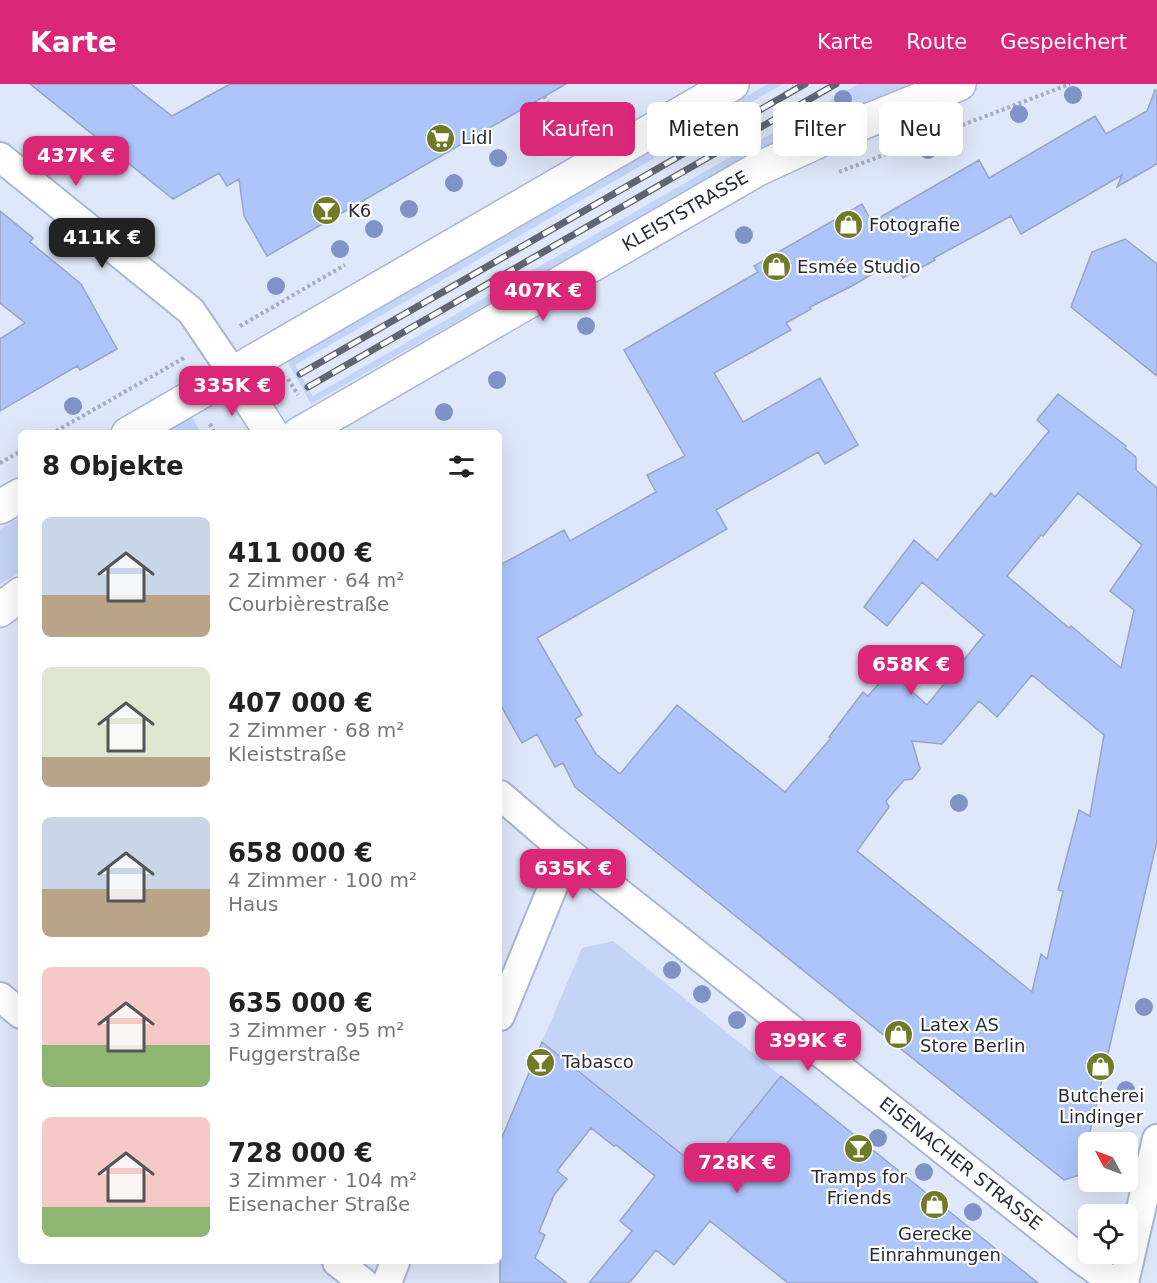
<!DOCTYPE html>
<html lang="de">
<head>
<meta charset="utf-8">
<style>
  body { margin:0; font-family:"DejaVu Sans",sans-serif; background:#f6f6f6; color:#222; height:100vh; display:flex; flex-direction:column; font-size:22px; white-space:nowrap }
  * { box-sizing:border-box; margin:0 }
  p { font-size:20px; color:#767676 }
  .icon { flex:none; width:33px; height:33px; fill:none; stroke:currentColor; stroke-width:2; stroke-linecap:round; stroke-linejoin:round }
  .map { position:relative; flex:1; overflow:hidden }
  .details { position:absolute; left:18px; top:346px; width:484px; height:834px; display:flex; flex-direction:column; background:#fff; border-radius:9px; box-shadow:0 6px 24px #0002 }
  .details>* { flex:none }
  .top-card { position:absolute; left:520px; top:18px; width:546px; height:54px; display:flex; gap:12px }
  .needle { width:39px; rotate:311deg }
  .buttons { position:absolute; left:1078px; top:1048px; display:grid; gap:12px }
  .buttons a { display:grid; place-items:center; width:60px; height:60px; border-radius:9px; background:#fff; box-shadow:0 6px 24px #0002; font-size:30px }
  .price { position:absolute; translate:-50% -51px; padding:0 14px; border-radius:12px; background:#db2777; color:#fff; font-size:20px; line-height:39px; filter:drop-shadow(0 2px 3px #0008) }
  .price::after { content:''; position:absolute; left:50%; top:36px; width:18px; height:14px; margin-left:-9px; background:inherit; clip-path:polygon(0 0,100% 0,50% 100%) }
  .price.on { background:#222; color:#fff }
  ul { padding:0; list-style:none }
  li { display:flex; align-items:center; gap:18px; height:150px; padding:0 24px }
  li span { display:grid; place-items:center; flex:none; width:168px; height:120px; border-radius:9px; color:#555 }
  li>.icon { margin-inline-start:auto }
  span .icon { width:72px; height:72px; fill:#fffc; stroke-width:1 }
  li b { font-size:26px }
  h2 { display:flex; justify-content:space-between; align-items:center; height:72px; padding:0 24px; font-size:26px }
  .pill { padding:0 21px; border-radius:9px; background:#fff; box-shadow:0 6px 24px #0002; font-size:21px; line-height:54px }
  .pill.on { background:#db2777; color:#fff }
  header { display:flex; align-items:center; gap:36px; box-sizing:border-box; height:84px; padding:0 30px; background:#db2777; color:#fff }
  header strong { font-size:28px }
  nav { display:flex; gap:33px; margin-inline-start:auto; font-size:21px }
  .map>svg:first-child { display:block }
</style>
</head>
<body>
<header>
<strong>Karte</strong>
<nav><a>Karte</a><a>Route</a><a>Gespeichert</a></nav>
</header>
<div class="map">
<svg width="1157" height="1199" viewBox="0 0 1157 1199">
  <rect width="100%" height="100%" fill="#dfe7fa"/>
  <!-- green -->
  <path fill="#c4d4f6" d="M768,0H783L295,281L313,312L858,0H918L753,70L311,320L287,277Z
    M192,333L201,349H164Z
    M21,433V488L0,500V445Z
    M613,857L781,992L704,1088L542,958L582,864Z"/>
  <!-- building -->
  <path fill="#adc5fb" stroke="#97a5c2" stroke-width="1.5" fill-rule="evenodd" d="M30,0H131L172,32L230,0H566L267,172L244,132L239,95L227,102L219,89L173,115Z
    M1155,6L1157,7V80L1117,103L1122,91L1021,150L1011,132L934,174L935,176L903,194L894,177L852,202L810,223L811,225L786,239L791,246L714,289L743,338L820,294L858,361L825,380L818,368L716,426L727,445L537,554L582,631L575,635L596,670L620,690L677,621L785,708L831,654L829,653L863,608L868,612L890,587L927,621L984,551L922,498L887,542L864,523L914,456L937,476L991,409L995,413L1049,347L1037,336L1058,310L1126,362L1125,364L1136,373V386L1157,404V757L1080,1091L1064,1096L575,703L563,679L555,683L537,650L522,659L500,620V481L564,446L570,457L656,408L647,391L685,372L624,266L758,188L754,182L862,120L872,138L979,76L989,94L1095,32L1106,50L1147,27ZM1078,409L1142,461L1110,507L1134,526L1121,584L1071,542L1069,544L1007,492L1041,451L1043,452ZM1032,591L1104,651L1090,732L1079,726L1058,806L1063,807L1047,875L1041,870L1032,908L857,767L889,723L886,717L904,696L912,695L920,685L912,657L942,660L979,617L997,633Z
    M0,127L33,154L30,158L81,200L117,265L80,286L77,282L0,327V255L25,239L0,219Z
    M1125,155L1157,180V292L1071,223L1092,168Z
    M542,958L704,1088L781,992L1038,1199H788L710,1137L674,1181L656,1166L631,1197L627,1199H589L632,1147L620,1137L655,1092L616,1061L614,1062L591,1044L557,1087L567,1095L554,1111L539,1148L545,1151L535,1174L567,1199H500V1058Z"/>
  <g fill="none" stroke-linecap="round" stroke-linejoin="round">
    <defs>
      <g id="minor">
        <path d="M0,73L191,227L233,289"/>
        <path id="s1" d="M500,711L550,754L1077,1172L1114,1199"/>
        <path d="M0,913L21,930"/>
        <path d="M500,932L567,768"/>
        <path d="M337,1178L364,1199"/>
        <path d="M387,1199L395,1178"/>
        <path d="M1124,1199L1157,1055"/>
      </g>
      <g id="secondary">
        <path d="M233,289L272,350"/>
        <path d="M128,350L732,0"/>
        <path id="s2" d="M299,350L758,85L834,50L959,0"/>
        <path d="M0,423L21,411"/>
        <path d="M0,526L21,510"/>
      </g>
    </defs>
    <!-- minor casing -->
    <use href="#minor" stroke="#a9b6d5" stroke-width="32"/>
    <!-- secondary casing -->
    <use href="#secondary" stroke="#a9b6d5" stroke-width="36"/>
    <!-- path -->
    <path stroke="#a5acbc" stroke-width="4" stroke-dasharray="3 3" stroke-linecap="butt" d="M544,12L555,31
      M839,88L1070,0
      M240,242L345,181
      M288,295L298,311
      M210,340L215,350
      M51,350L184,274
      M0,379L21,367"/>
    <!-- minor -->
    <use href="#minor" stroke="#fff" stroke-width="28"/>
    <!-- secondary -->
    <use href="#secondary" stroke="#fff" stroke-width="33"/>
    <defs>
      <path id="rail" d="M300,290L805,0
        M308,303L836,0"/>
    </defs>
    <!-- rail casing -->
    <use href="#rail" stroke="#5f6573" stroke-width="7"/>
    <!-- rail -->
    <use href="#rail" stroke="#fff" stroke-width="4.5" stroke-dasharray="14" stroke-linecap="butt"/>
  </g>
  <!-- trees -->
  <g fill="#8093c7">
    <circle cx="1073" cy="11" r="9"/>
    <circle cx="843" cy="15" r="9"/>
    <circle cx="1019" cy="30" r="9"/>
    <circle cx="814" cy="32" r="9"/>
    <circle cx="566" cy="34" r="9"/>
    <circle cx="928" cy="66" r="9"/>
    <circle cx="498" cy="74" r="9"/>
    <circle cx="454" cy="99" r="9"/>
    <circle cx="409" cy="125" r="9"/>
    <circle cx="374" cy="145" r="9"/>
    <circle cx="744" cy="151" r="9"/>
    <circle cx="340" cy="165" r="9"/>
    <circle cx="276" cy="202" r="9"/>
    <circle cx="586" cy="242" r="9"/>
    <circle cx="497" cy="296" r="9"/>
    <circle cx="73" cy="322" r="9"/>
    <circle cx="444" cy="328" r="9"/>
    <circle cx="959" cy="719" r="9"/>
    <circle cx="672" cy="886" r="9"/>
    <circle cx="702" cy="910" r="9"/>
    <circle cx="1144" cy="923" r="9"/>
    <circle cx="737" cy="936" r="9"/>
    <circle cx="769" cy="964" r="9"/>
    <circle cx="1126" cy="1006" r="9"/>
    <circle cx="878" cy="1054" r="9"/>
    <circle cx="924" cy="1088" r="9"/>
    <circle cx="973" cy="1128" r="9"/>
  </g>
  <!-- icons -->
  <defs>
    <symbol id="supermarket-disc" viewBox="-11 -11 22 22"><circle r="9.5" fill="#707b27" stroke="#fff"/><path d="M-6-5.5h2.5l.6 2H6L4.5 2H-2.5L-4.4-4H-6ZM-1.5 3.2a1.3 1.3 0 1 0 .1 0ZM3 3.2a1.3 1.3 0 1 0 .1 0Z" fill="#fff"/></symbol>
    <symbol id="bar-disc" viewBox="-11 -11 22 22"><circle r="9.5" fill="#707b27" stroke="#fff"/><path d="M-6-5H6L.8 .8V4.5H3.5V6h-7V4.5H-.8V.8Z" fill="#fff"/></symbol>
    <symbol id="shop-disc" viewBox="-11 -11 22 22"><circle r="9.5" fill="#707b27" stroke="#fff"/><path d="M-5-2.5h2.3a2.7 3.5 0 0 1 5.4 0H5L5.5 6h-11ZM-1.5-2.5h3a1.5 2.3 0 0 0-3 0Z" fill="#fff"/></symbol>
  </defs>
  <g fill-rule="evenodd">
    <use href="#supermarket-disc" x="424" y="38" width="33" height="33"/>
    <use href="#bar-disc" x="310" y="110" width="33" height="33"/>
    <use href="#shop-disc" x="832" y="124" width="33" height="33"/>
    <use href="#shop-disc" x="760" y="166" width="33" height="33"/>
    <use href="#shop-disc" x="882" y="934" width="33" height="33"/>
    <use href="#bar-disc" x="524" y="962" width="33" height="33"/>
    <use href="#shop-disc" x="1084" y="966" width="33" height="33"/>
    <use href="#bar-disc" x="842" y="1048" width="33" height="33"/>
    <use href="#shop-disc" x="918" y="1104" width="33" height="33"/>
  </g>
  <g text-anchor="middle" stroke-width="4.5" stroke-linejoin="round" paint-order="stroke">
    <!-- poi labels -->
    <g font-size="18" fill="#262b37" stroke="#fff" text-anchor="start">
      <text x="461" y="60">Lidl</text>
      <text x="348" y="133">K6</text>
      <text x="869" y="147">Fotografie</text>
      <text x="797" y="189">Esmée Studio</text>
      <text x="920" y="947">Latex AS<tspan x="920" dy="21">Store Berlin</tspan></text>
      <text x="562" y="984">Tabasco</text>
      <text x="1101" y="1018" text-anchor="middle">Butcherei<tspan x="1101" dy="21">Lindinger</tspan></text>
      <text x="859" y="1099" text-anchor="middle">Tramps for<tspan x="859" dy="21">Friends</tspan></text>
      <text x="935" y="1156" text-anchor="middle">Gerecke<tspan x="935" dy="21">Einrahmungen</tspan></text>
    </g>
    <!-- street labels -->
    <g font-size="18" fill="#262b37" stroke="#fff">
      <text dy="6" stroke="none"><textPath href="#s2" startOffset="446">KLEISTSTRASSE</textPath></text>
      <text dy="6" stroke="none"><textPath href="#s1" startOffset="590">EISENACHER STRASSE</textPath></text>
    </g>
  </g>
</svg>
<div class="buttons">
<a><svg class="needle" viewBox="-14 -14 28 28"><path d="M0-13l5 13h-10z" fill="#e53935"/><path d="M0 13l5-13h-10z" fill="#767676"/></svg></a>
<a><svg class="icon" aria-label="locate" viewBox="0 0 24 24"><circle cx="12" cy="12" r="6"/><path d="M12 2v4M12 18v4M2 12h4M18 12h4"/></svg></a>
</div>
<b class="price" style="left:76px;top:103px">437K €</b>
<b class="price on" style="left:102px;top:185px">411K €</b>
<b class="price" style="left:543px;top:238px">407K €</b>
<b class="price" style="left:232px;top:333px">335K €</b>
<b class="price" style="left:911px;top:612px">658K €</b>
<b class="price" style="left:573px;top:816px">635K €</b>
<b class="price" style="left:808px;top:988px">399K €</b>
<b class="price" style="left:737px;top:1110px">728K €</b>
<div class="top-card">
<a class="pill on">Kaufen</a>
<a class="pill">Mieten</a>
<a class="pill">Filter</a>
<a class="pill">Neu</a>
</div>
<section class="details">
<h2>8 Objekte<svg class="icon" aria-label="filters" viewBox="0 0 24 24"><path d="M4 7h16M4 17h16"/><circle cx="9" cy="7" r="2"/><circle cx="15" cy="17" r="2"/></svg></h2>
<ul>
<li><span style="background:linear-gradient(#c9d6e8 65%,#b9a48a 0)"><svg class="icon" aria-label="home" viewBox="0 0 24 24"><path d="M3 11l9-7 9 7M6 9v11h12V9"/></svg></span><div><b>411 000 €</b><p>2 Zimmer · 64 m²</p><p>Courbièrestraße</p></div></li>
<li><span style="background:linear-gradient(#dfe7d0 75%,#b9a48a 0)"><svg class="icon" aria-label="home" viewBox="0 0 24 24"><path d="M3 11l9-7 9 7M6 9v11h12V9"/></svg></span><div><b>407 000 €</b><p>2 Zimmer · 68 m²</p><p>Kleiststraße</p></div></li>
<li><span style="background:linear-gradient(#c9d6e8 60%,#b9a48a 0)"><svg class="icon" aria-label="home" viewBox="0 0 24 24"><path d="M3 11l9-7 9 7M6 9v11h12V9"/></svg></span><div><b>658 000 €</b><p>4 Zimmer · 100 m²</p><p>Haus</p></div></li>
<li><span style="background:linear-gradient(#f6c9c9 65%,#8fb573 0)"><svg class="icon" aria-label="home" viewBox="0 0 24 24"><path d="M3 11l9-7 9 7M6 9v11h12V9"/></svg></span><div><b>635 000 €</b><p>3 Zimmer · 95 m²</p><p>Fuggerstraße</p></div></li>
<li><span style="background:linear-gradient(#f6c9c9 75%,#8fb573 0)"><svg class="icon" aria-label="home" viewBox="0 0 24 24"><path d="M3 11l9-7 9 7M6 9v11h12V9"/></svg></span><div><b>728 000 €</b><p>3 Zimmer · 104 m²</p><p>Eisenacher Straße</p></div></li>
</ul>
</section>
</div>
</body>
</html>
